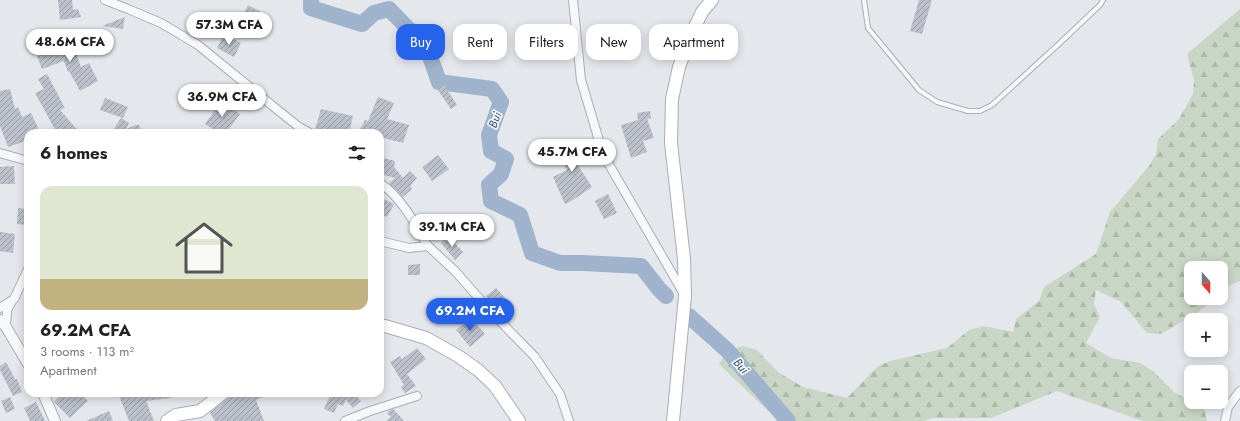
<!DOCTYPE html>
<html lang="en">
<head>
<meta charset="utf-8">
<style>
  body { margin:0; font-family:Jost,sans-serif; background:#f2f2f2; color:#222; height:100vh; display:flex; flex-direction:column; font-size:15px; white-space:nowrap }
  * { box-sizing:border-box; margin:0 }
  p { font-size:13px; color:#767676 }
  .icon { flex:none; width:22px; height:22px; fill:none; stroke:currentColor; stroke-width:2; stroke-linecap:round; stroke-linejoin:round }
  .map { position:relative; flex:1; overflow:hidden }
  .details { position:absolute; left:24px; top:129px; width:360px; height:268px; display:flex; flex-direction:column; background:#fff; border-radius:12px; box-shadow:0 2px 10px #0003 }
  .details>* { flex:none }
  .top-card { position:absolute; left:396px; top:24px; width:380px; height:36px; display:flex; gap:8px }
  .needle { width:26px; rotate:160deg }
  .buttons { position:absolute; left:1184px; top:261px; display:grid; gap:8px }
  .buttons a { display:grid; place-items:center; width:44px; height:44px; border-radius:8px; background:#fff; box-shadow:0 2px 10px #0003; font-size:20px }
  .price { position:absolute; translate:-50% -34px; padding:0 9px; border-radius:14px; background:#fff; color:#222; font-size:13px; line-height:26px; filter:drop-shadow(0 1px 2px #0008) }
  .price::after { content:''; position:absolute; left:50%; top:24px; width:12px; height:9px; margin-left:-6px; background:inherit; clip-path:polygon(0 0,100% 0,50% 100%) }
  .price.active { background:#2563eb; color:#fff }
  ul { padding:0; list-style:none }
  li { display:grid; align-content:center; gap:8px; height:212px; padding:0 16px }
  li+li { border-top:1px solid #e0e0e0 }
  li span { display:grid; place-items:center; height:124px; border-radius:12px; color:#555 }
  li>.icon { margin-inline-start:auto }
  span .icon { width:72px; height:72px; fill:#fffc; stroke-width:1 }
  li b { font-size:17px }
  h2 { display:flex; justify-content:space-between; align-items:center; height:48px; padding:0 16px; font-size:17px }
  .tag { padding:0 14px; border-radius:12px; background:#fff; box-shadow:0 2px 10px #0003; font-size:14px; line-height:36px }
  .tag.active { background:#2563eb; color:#fff }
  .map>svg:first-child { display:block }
</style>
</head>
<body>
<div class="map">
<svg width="1240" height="421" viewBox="0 0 1240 421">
  <defs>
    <pattern id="forest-firs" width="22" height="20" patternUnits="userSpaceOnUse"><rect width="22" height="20" fill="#c9d6c5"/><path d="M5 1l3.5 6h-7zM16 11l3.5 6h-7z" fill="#adb8ab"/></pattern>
    <pattern id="building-hatch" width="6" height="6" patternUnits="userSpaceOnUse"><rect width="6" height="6" fill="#bbc0ca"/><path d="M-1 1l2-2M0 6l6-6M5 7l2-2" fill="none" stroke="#989da6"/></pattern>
  </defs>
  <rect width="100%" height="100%" fill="#e4e7ec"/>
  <!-- forest -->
  <path fill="url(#forest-firs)" d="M1240,9V281L1230,285L1221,293V268H1191V298H1215L1197,313L1161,334L1147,333L1121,302L1096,290L1094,304L1100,317L1086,343L1111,358L1140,363L1153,371L1174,392L1204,409L1207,421H1143L1057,391L991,418H933L924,421H788L768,411L719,364L728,351L742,346L757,350L778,372L803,387L847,398L878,366L890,361L947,348L969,330L984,326L1013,332L1016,319L1039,301L1044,287L1096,254L1110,212L1149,166L1156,154L1158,139L1179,119L1193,94L1194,80L1187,54Z"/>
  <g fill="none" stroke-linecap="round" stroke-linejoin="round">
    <!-- river -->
    <path stroke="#9fb4cc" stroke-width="16" d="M311,0V8L362,24L374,13L389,9L427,48L439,82L492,89L501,102L489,135L491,151L506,159L501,174L489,185L491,201L520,215L532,253L560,263H583L641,266L659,289L666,296
      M689,316L728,351L788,421"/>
  </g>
  <!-- building -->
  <path fill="url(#building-hatch)" d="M58,0H72L73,10L78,9L81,17L60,20Z
    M919,0H932L922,34L910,31Z
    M248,5L267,15L264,20L268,22L265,28L242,17Z
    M125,17L123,29L102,26Z
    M224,34L241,43L234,57L217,48Z
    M78,35L84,50L76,53L81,67L89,63L98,81L80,91L69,71L68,72L64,61L42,69L37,56L58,48L57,47L73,40L72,38Z
    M47,74L65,108L60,110L80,133H57L35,93L44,89L38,79Z
    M444,85L457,105L451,109L437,89Z
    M10,89L15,109L18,107L22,117L31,113L39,130L32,133H28V140L8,147L0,126V91Z
    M378,97L394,103L387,119L409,125L403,143L380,137V133H358L365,120L368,121Z
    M105,98L128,107L123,118L100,110Z
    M221,101L240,114L226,133H219L205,124Z
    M321,109L353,116L349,133H327L315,130Z
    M650,111L651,118L647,119L654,138L643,141L647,152L631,158L621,125L638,120L637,113Z
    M121,118L129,123L126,129L136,125H139L143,133H111Z
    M563,143L565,149L581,143L588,159L577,164L592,187L573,200L565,204L553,177L567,170L557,145Z
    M438,155L449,169L432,181L422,167Z
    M380,157L395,161L394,167L403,178L410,171L417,178L410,186L412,189L403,197L389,183L395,178L380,174Z
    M14,166L15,184H0V167Z
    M608,194L617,213L604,219L595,201Z
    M380,197L394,204L387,217L380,214Z
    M18,208L28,209V225L17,224Z
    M0,232L15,234L13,253L0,251Z
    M448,236L463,252L455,260L441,243Z
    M420,264V275H408V265Z
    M496,288L507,300L496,309L486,296Z
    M471,318L485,334L470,347L456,330Z
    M417,348L426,359L407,374L416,386L405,393L401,387L404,385L390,362L400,356L402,359Z
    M6,362L15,379H17L22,392L13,396L0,370V366Z
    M63,393H80L88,401L70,418L54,402Z
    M118,393H171V398L146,401L154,421H129Z
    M233,393H272L256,400L264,421H215L210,413Z
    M331,393H348L352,395L354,393L361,401L353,408L346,400L343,406L338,404L334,413L324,409Z
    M10,397L15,409L6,413L1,401Z
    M36,402L45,421H30L24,408Z
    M393,409L398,414L404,421H386L391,417L387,413L389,411Z
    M109,411L113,421H86Z"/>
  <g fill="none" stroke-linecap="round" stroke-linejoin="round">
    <defs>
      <path id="service" d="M864,0L868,28L919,90L937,102L968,111H980L992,105L1061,42L1100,5L1103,0"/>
      <path id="minor" d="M105,0L128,9L161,23L198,45L279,111L299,127L310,133
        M573,0L581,80L603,154L684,294
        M0,153L28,161
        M380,183C402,198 415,224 428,246
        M380,241L409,248L428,246L455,271L493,314L535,357L560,394L569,421
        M0,308L14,299L28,269
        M6,327L7,310L12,301
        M345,421L370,411L417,396
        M1225,421L1228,407L1240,391"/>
      <path id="tertiary" d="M0,320L6,327L28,364
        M43,393L55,421"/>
      <path id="secondary" d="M380,326H385L426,338L458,356L478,370L495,386L519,421
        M167,421L176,415L200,411L223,393
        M673,421L685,296L684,259L671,143L672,99L679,67L691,35L702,12L712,0"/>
    </defs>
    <!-- service casing -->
    <use href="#service" stroke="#a9aeb7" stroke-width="6"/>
    <!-- minor casing -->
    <use href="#minor" stroke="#a9aeb7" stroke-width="10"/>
    <!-- tertiary casing -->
    <use href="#tertiary" stroke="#a9aeb7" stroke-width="12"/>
    <!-- secondary casing -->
    <use href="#secondary" stroke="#a9aeb7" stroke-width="14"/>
    <!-- service -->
    <use href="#service" stroke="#f7f8fa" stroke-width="4"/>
    <!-- minor -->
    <use href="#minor" stroke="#f7f8fa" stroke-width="8"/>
    <!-- tertiary -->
    <use href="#tertiary" stroke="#f7f8fa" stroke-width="10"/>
    <!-- secondary -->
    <use href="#secondary" stroke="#fff" stroke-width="12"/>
  </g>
  <g text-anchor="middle" stroke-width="3.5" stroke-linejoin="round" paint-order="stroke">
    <!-- water labels -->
    <g font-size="12" font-style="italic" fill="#34527a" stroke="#f4f6f9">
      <text transform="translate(495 120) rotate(-70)" y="4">Bui</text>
      <text transform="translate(741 366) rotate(49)" y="4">Bui</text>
    </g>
  </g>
</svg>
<div class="buttons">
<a><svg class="needle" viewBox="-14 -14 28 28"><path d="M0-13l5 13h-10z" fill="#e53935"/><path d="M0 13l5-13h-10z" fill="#767676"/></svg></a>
<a>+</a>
<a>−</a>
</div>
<b class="price" style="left:229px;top:46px">57.3M CFA</b>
<b class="price" style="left:70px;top:63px">48.6M CFA</b>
<b class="price" style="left:222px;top:118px">36.9M CFA</b>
<b class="price" style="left:572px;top:173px">45.7M CFA</b>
<b class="price" style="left:452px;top:248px">39.1M CFA</b>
<b class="price active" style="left:470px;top:332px">69.2M CFA</b>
<div class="top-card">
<a class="tag active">Buy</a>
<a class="tag">Rent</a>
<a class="tag">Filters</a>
<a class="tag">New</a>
<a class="tag">Apartment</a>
</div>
<section class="details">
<h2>6 homes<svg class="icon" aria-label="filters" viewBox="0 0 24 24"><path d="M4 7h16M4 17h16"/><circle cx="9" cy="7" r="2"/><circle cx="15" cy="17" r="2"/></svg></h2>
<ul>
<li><span style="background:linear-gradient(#dfe7d0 75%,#c2b280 0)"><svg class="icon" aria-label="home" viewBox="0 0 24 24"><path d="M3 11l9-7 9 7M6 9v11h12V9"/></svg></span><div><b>69.2M CFA</b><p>3 rooms · 113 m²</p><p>Apartment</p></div></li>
</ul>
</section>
</div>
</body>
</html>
